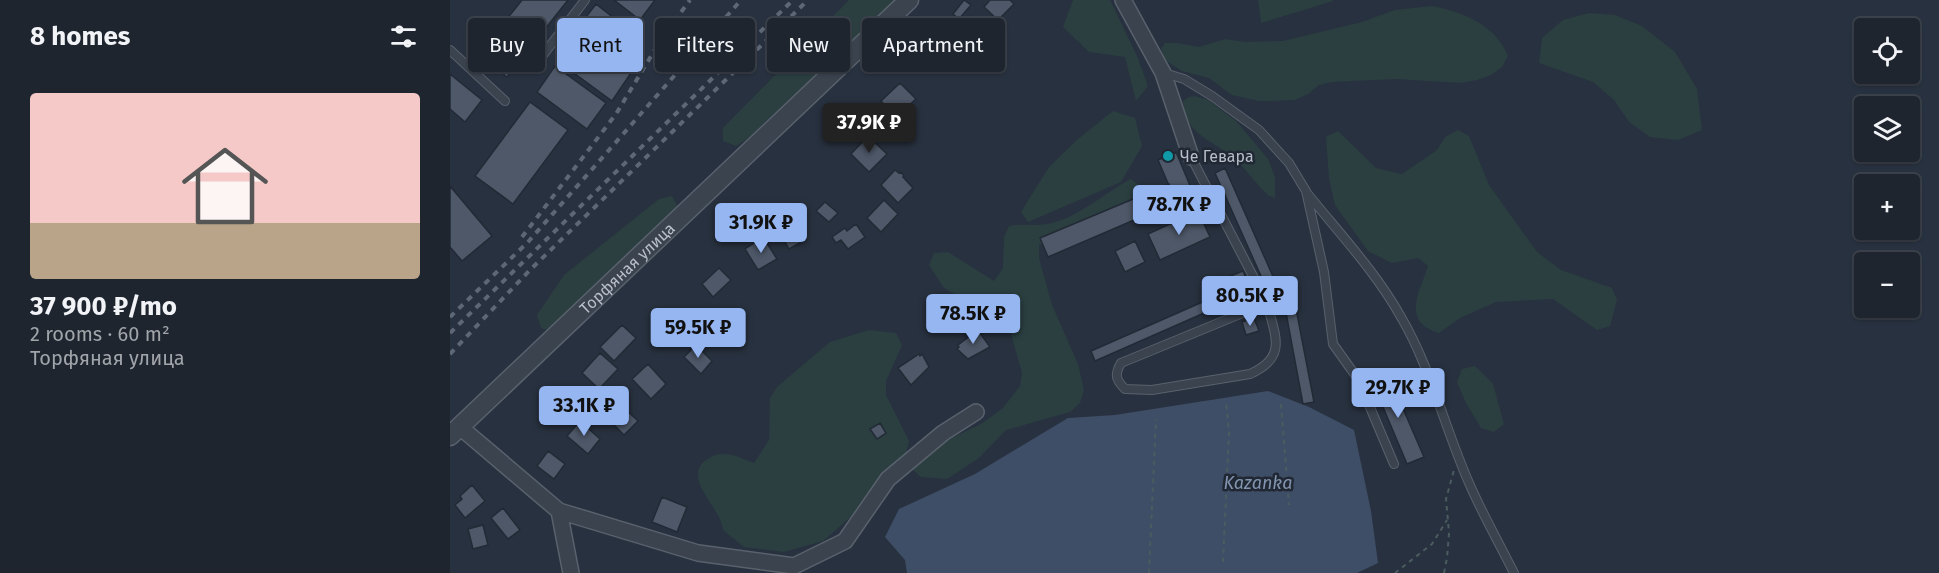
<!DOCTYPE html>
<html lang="en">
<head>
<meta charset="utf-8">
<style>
  body { margin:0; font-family:"Fira Sans",sans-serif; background:#2b313b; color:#f1f3f6; height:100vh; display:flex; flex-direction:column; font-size:22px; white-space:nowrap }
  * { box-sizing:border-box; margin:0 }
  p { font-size:20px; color:#a1a5aa }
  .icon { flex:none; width:33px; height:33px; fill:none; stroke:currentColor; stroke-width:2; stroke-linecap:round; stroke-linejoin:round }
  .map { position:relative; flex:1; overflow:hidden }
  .drawer { display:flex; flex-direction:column; background:#1e252f; width:450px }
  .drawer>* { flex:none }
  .hud { position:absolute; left:18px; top:18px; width:570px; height:54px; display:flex; gap:12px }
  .fabs { position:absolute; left:1404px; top:18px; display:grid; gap:12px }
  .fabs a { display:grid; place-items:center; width:66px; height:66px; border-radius:6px; background:#1e252f; box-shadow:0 2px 4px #0004,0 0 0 2px #3c424b; font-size:30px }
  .price { position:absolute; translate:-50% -51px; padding:0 14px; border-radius:6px; background:#96b6f1; color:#111; font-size:20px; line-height:39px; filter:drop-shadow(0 2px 3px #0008) }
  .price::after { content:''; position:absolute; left:50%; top:36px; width:18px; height:14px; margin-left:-9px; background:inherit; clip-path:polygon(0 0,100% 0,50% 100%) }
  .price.current { background:#222; color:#fff }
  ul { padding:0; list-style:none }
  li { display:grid; align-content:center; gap:12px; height:318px; padding:0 30px }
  li span { display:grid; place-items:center; height:186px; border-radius:6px; color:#555 }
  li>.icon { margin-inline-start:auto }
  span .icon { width:108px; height:108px; fill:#fffc; stroke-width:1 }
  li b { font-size:26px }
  h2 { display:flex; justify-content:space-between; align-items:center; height:72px; padding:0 30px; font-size:26px }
  .pill { padding:0 21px; border-radius:6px; background:#1e252f; box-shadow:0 2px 4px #0004,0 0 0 2px #3c424b; font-size:21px; line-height:54px }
  .pill.current { background:#96b6f1; color:#111 }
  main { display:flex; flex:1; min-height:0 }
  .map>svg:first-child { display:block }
</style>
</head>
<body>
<main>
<section class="drawer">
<h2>8 homes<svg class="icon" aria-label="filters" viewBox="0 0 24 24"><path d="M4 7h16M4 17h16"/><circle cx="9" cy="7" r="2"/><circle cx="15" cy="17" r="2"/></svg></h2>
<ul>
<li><span style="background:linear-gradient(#f6c9c9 70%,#b9a48a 0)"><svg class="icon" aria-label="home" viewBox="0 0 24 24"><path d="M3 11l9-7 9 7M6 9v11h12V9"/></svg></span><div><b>37 900 ₽/mo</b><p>2 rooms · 60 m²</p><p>Торфяная улица</p></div></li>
</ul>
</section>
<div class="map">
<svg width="1489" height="573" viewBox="0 0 1489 573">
  <rect width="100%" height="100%" fill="#28313f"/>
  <!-- green -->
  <path fill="#2b3f41" d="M399,0H446L297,139L286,146L273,141V128Z
    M623,0H660L687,56L698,86L686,101L675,57L639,52L613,27Z
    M808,0H883V1L811,23Z
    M982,6C1013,12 1046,25 1058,56L1052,67L1041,75L1027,80L1011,83L946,79L882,82L869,85L858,94L845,100L823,101H809L782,95L759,78L732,71L715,60L711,49L715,43H728L749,47L775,39L796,42L833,41L912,22L945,10Z
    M1139,13L1165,15L1192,26L1225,52L1247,89L1252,130L1228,140L1200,137L1179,122L1164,100L1143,82L1089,63L1092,38L1113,20Z
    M745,96L758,100L786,121L818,159L825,177V198L819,196C807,185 798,172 787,161C765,140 734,136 733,101L739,97Z
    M663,111L685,118L692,146L671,182L578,222L571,212L599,167L628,139Z
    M1008,130L1019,136L1039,185L1087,252L1111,270L1162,288L1167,300L1160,326L1147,330L1103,299L1046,302L1010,318L989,333C951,321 969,294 978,266L968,258L942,263L918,251L885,205L879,178L876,137L888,131L926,168L952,174L987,150L995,137Z
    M681,179L691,187L687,198L589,245V258L602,305L628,364L634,390L630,403L620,412L556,430L529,458L497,479L471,477L460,467L483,447L531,424L553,408L570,386L572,373L561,334L529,308L494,288L479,265L484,253L498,252L544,281L553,268L554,237L559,226C573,223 588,227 602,223C632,215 654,193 681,179Z
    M222,196L228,207L108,323L97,330L91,328L87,315L114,275L209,199Z
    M419,330L446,333L452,345L436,381V395L459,441L456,453L403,515L373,541L334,552L294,547L273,530C272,509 231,478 256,460C272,448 288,457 304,463L319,440L320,398L327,387L380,342Z
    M1025,366L1043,384L1054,424L1044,432L1031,428L1016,403L1007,382L1012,369Z"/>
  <!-- water -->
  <path fill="#3f4e67" d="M818,391L859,407L904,430L921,511L928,563L907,573H457L455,560L435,537L449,509L525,474L618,418L665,415Z"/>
  <!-- building -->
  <path fill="#4e5868" stroke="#222a36" stroke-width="1.5" d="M72,0H118L57,77L29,54Z
    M164,0H205L190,20Z
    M514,0L521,5L509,19L503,14Z
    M540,0H560L564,4L548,20L534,7Z
    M146,4L165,19L155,32L136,17Z
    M545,25L556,35L538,54L527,43Z
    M131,32L183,70L162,101L109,62Z
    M498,34L514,48L499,66L482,51Z
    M105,66L156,103L137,129L87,92Z
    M0,74L32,100L15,122L0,109Z
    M450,83L466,99L446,117L431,101Z
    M80,102L118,130L63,204L25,176Z
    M426,108L443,124L433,134L417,118Z
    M418,136L437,154L419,172L401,154Z
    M726,152L744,195L726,202L708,160Z
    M775,168L829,290L834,302L823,303L765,173Z
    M445,170L449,173L451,172L454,176L453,177L463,188L448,203L431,185Z
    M719,184L726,202L598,257L590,238Z
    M0,186L42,236L12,261L0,247Z
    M434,200L448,214L431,232L417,218Z
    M375,202L388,213L379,222L366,211Z
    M748,211L760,237L710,260L698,234Z
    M345,222L355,240L339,249L329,231Z
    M406,224L415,237L398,249L391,240L386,243L382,237L395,228L397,231Z
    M313,237L327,259L308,270L295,249Z
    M685,241L695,262L675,272L665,251Z
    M269,268L281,280L263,297L252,284Z
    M793,271L802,292L645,361L641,351L782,289L778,277Z
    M842,288L864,402L853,404L834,302L829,290Z
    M224,317L240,332L228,345L212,330Z
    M804,318L809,331L796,335L792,322Z
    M172,325L186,338L164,361L150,347Z
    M528,330L540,347L518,359L507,349L509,347L508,345Z
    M246,345L262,361L251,374L234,357Z
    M150,353L168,369L149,389L132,373Z
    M469,354L470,356L472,354L479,367L461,385L448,368Z
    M198,364L216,384L201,399L182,379Z
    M938,374L974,457L957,464L922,381Z
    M166,400L188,421L174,435L152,413Z
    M130,421L150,439L138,454L117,436Z
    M430,423L436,433L427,439L420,429Z
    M98,451L115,464L104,479L87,466Z
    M22,485L35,501L15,518L5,505L12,499L10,496Z
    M212,497L237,507L227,532L202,522Z
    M53,508L70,530L58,539L41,518Z
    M33,525L38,545L23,549L18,529Z"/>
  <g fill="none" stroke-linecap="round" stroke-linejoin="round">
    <defs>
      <path id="service" d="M0,50L55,101
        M93,55L135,0
        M714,73L734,79L762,96L809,130L839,163L856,191L874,272L883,344L908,379L944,464
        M741,157L817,303L671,363C664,375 666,380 675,389L702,390L800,374C838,357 825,336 817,303
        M857,193C889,233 926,272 951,317C981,368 995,429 1019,483C1032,513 1049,543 1064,573"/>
      <path id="minor" d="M673,0L713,73L741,157
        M10,427L109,511L121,573
        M109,511L248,553L344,566L395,541L438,479L493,433L526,412"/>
      <g id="tertiary">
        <path id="s1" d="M0,436L459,0"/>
      </g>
    </defs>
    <!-- service casing -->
    <use href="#service" stroke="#59616d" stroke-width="10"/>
    <!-- minor casing -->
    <use href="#minor" stroke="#59616d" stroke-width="18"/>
    <!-- tertiary casing -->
    <use href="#tertiary" stroke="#59616d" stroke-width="21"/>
    <!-- path -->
    <path stroke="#4a5c5f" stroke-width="2" stroke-dasharray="4.5 4.5" stroke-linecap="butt" d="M831,404L839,505
      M773,562L779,432L776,402
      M699,573L706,419
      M945,573L982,544L997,520
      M994,573L997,558L999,533L996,499L1004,470"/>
    <!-- service -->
    <use href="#service" stroke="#3b434f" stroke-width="8"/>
    <!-- minor -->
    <use href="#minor" stroke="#3b434f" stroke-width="15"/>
    <!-- tertiary -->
    <use href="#tertiary" stroke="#3b434f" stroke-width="18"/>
    <!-- rail -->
    <path stroke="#5e6776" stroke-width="4" stroke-dasharray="6 6" stroke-linecap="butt" d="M72,237L166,114L212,38L240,0
      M0,317L78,242L291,0
      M0,333L343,0
      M0,354L79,271L358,0"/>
  </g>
  <!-- markers -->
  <circle fill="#0f9aa8" stroke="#202834" stroke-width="2" cx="718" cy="156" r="6"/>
  <g text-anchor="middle" stroke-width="5" stroke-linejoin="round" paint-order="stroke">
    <!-- poi labels -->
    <g font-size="16" fill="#b8beca" stroke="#202834" text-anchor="start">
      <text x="730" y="162">Че Гевара</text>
    </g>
    <!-- street labels -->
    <g font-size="16" fill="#b8beca" stroke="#202834">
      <text dy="6" stroke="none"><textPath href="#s1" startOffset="244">Торфяная улица</textPath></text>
    </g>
    <!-- water labels -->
    <g font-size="18" font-style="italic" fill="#8294af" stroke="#202834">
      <text x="808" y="489">Kazanka</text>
    </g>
  </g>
</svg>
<div class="fabs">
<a><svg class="icon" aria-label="locate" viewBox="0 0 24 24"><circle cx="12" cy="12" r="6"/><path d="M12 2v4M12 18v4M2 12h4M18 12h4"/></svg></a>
<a><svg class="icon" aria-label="layers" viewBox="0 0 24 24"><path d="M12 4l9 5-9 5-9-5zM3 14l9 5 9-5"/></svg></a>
<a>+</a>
<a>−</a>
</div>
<b class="price current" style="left:419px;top:154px">37.9K ₽</b>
<b class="price" style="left:729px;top:236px">78.7K ₽</b>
<b class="price" style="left:311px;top:254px">31.9K ₽</b>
<b class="price" style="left:800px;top:327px">80.5K ₽</b>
<b class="price" style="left:523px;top:345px">78.5K ₽</b>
<b class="price" style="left:248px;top:359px">59.5K ₽</b>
<b class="price" style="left:948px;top:419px">29.7K ₽</b>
<b class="price" style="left:134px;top:437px">33.1K ₽</b>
<div class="hud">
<a class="pill">Buy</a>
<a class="pill current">Rent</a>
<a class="pill">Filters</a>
<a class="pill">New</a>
<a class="pill">Apartment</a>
</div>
</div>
</main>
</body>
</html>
